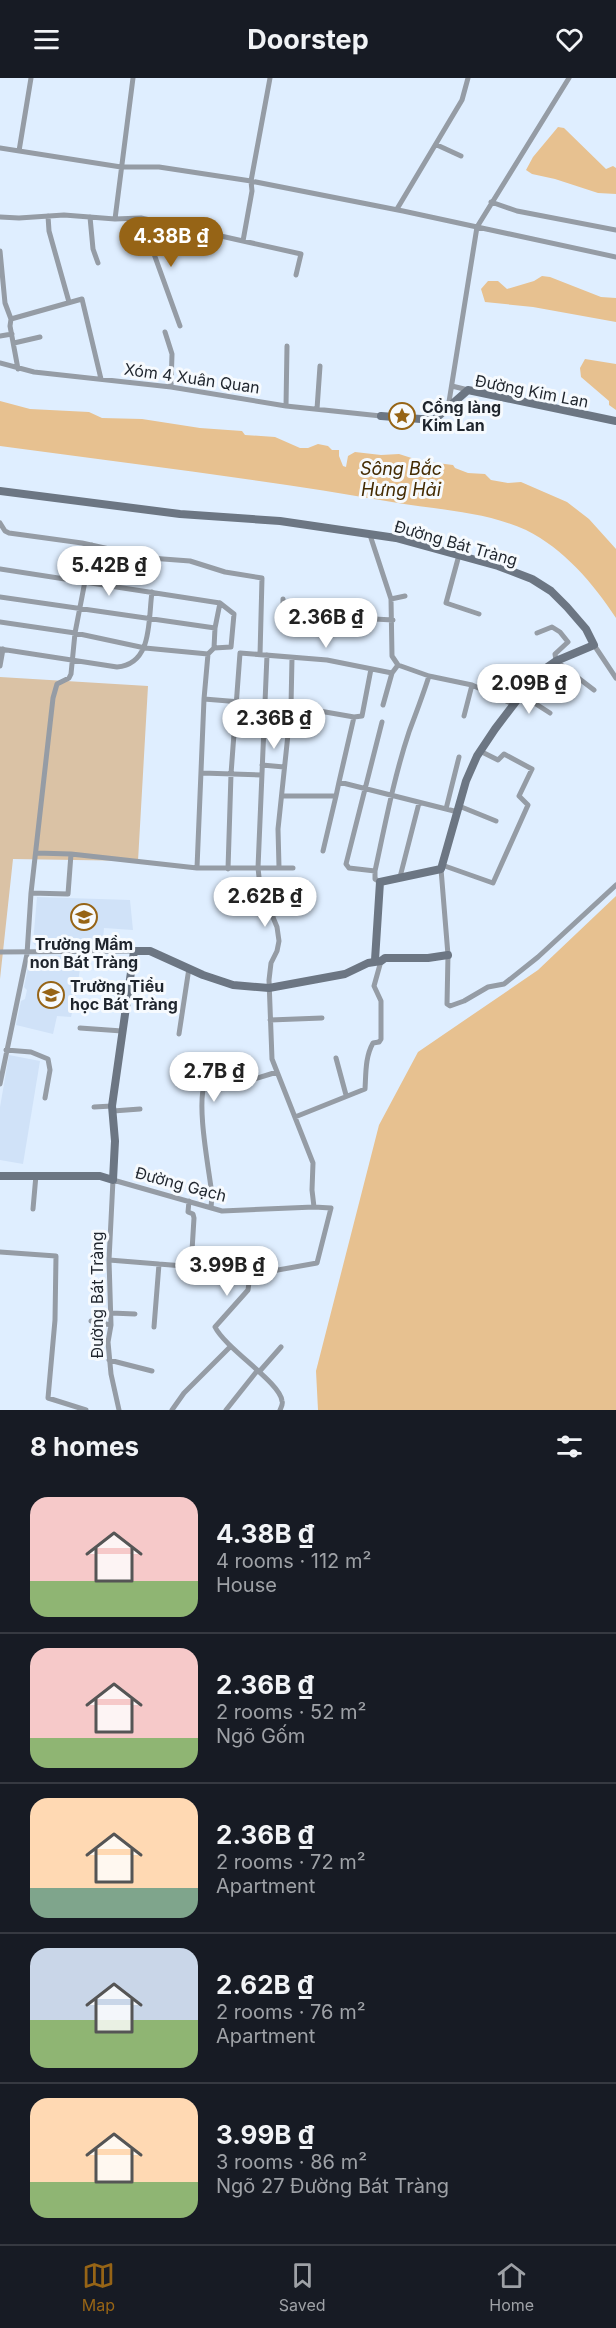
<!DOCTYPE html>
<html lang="en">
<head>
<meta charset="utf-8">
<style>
  body { margin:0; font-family:Inter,sans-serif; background:#242831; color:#f1f3f6; height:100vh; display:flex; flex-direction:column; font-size:22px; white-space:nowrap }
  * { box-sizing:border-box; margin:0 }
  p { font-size:20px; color:#9ea1a6 }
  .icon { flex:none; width:33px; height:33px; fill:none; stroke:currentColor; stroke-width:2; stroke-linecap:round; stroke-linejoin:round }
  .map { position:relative; height:1332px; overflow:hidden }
  .drawer { display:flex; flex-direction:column; background:#171b24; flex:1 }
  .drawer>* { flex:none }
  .price { position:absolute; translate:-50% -51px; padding:0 14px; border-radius:21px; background:#fff; color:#222; font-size:20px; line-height:39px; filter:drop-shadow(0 2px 3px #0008) }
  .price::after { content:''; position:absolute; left:50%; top:36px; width:18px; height:14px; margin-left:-9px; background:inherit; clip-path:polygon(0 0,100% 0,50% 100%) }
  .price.active { background:#966416; color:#fff }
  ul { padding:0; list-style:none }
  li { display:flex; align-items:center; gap:18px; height:150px; padding:0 30px }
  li+li { border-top:2px solid #363941 }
  li span { display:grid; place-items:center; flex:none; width:168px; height:120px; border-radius:18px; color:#555 }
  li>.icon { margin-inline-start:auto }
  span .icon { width:72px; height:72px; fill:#fffc; stroke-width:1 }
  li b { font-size:26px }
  h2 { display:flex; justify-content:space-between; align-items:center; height:72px; padding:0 30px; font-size:26px }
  header { display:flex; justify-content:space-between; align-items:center; height:78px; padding:0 30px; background:#171b24; font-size:27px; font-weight:700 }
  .dock { display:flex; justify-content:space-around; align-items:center; height:84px; border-top:2px solid #363941; background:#171b24; font-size:16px; color:#9ea1a6 }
  .dock a { display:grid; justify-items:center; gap:3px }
  .dock .active { color:#966416 }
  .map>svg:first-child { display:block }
</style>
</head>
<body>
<header><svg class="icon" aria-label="menu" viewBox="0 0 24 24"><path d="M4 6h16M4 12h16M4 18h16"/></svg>Doorstep<svg class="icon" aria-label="heart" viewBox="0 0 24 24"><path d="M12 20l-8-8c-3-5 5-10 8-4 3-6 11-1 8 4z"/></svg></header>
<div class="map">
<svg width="616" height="1332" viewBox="0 0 616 1332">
  <rect width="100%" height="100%" fill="#dfeeff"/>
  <!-- built -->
  <path fill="#d0e2f8" d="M37,819L130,822L133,852L104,850L102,871H74L68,866L52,865L49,870L39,871L33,865Z
    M65,877L66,880L71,881V889L80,890L77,912L71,939L57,938L53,956L16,947L21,923L25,921L27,912L24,909L30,880Z
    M9,977L40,983L23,1086L0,1082V1029Z"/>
  <!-- green -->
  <path fill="#dac2a5" d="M0,599L148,608L138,783L13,781L0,901Z"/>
  <!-- water -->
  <path fill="#e7c190" d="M558,49L564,50L606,91L613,88L616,90V116L598,115L555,101L532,96L526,92L533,79Z
    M542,198L550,199L601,219L616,220V244L533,229L485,224L481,211L488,203H498L507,211L534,203Z
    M585,281L616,286V332L609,327V323L581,299L580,290Z
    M0,323L30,331L89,334L102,340L142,341L200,350L242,353L245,357L275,359L300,370H308L318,366L328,368L332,372H339V378L343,388L346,389L348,378L355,374L381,377L399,376L421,383L453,387L455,390L468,395L485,396L491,402L508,405L521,404L567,424L589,441L616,471V540C593,505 564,471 526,452C484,433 437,432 392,424C262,401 131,386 0,368Z
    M616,818V1332H318L316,1293L379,1047L418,974L538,892Z"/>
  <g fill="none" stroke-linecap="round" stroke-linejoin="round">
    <!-- street -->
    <path stroke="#959ca5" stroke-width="5" d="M437,67L461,78
      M0,70L121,89H159L251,103L403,133L616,179
      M19,73L31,0
      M491,124L517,133L616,152
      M397,131L462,22L468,0
      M48,138L49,153L69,224
      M0,139L19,140L64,137L115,141L141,140L243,163L252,113L251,103L270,0
      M90,139L93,171L98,185
      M141,140L180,248
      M115,141L133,0
      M243,163L301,176L296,197
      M0,173L5,225L11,241
      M165,254L172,276L171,309
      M0,258L12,256
      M14,265L40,259
      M0,285L34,294L171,309L286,328L381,338
      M18,291L10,248L11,241L82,221L101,301
      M452,308L468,312
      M286,328L287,268
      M448,330L477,149L569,0
      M317,331L320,288
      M0,445L5,453L9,455L82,465L150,480L190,483L225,494L262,500L260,577
      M370,457L391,521L392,578L398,587L429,598L472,607L515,627
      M459,477L446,525L479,536
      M0,491L220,525L215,550L214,570L208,576L145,570L75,555L0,544
      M0,519L215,550
      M283,521V536L393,542
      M391,521L405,518
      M537,555L552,549L560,554L568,564L555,576L556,582
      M594,567L616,600
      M214,570L231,569L234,536L220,525
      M0,571L117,589C153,586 148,542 152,514
      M267,577L258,790L260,808L277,849L279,863L277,873L271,885L269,902L272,981L313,1085L312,1112L314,1129
      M556,583L594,612
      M0,588L3,571
      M522,617L550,635
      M204,621L291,628L354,639L339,704
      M383,627L392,595
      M464,638L472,607
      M354,639L362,638L371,591
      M262,687L284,689
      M202,695L261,697
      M282,718H336L339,704L458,734
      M459,728L496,743
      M446,731L459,679
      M323,773L336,718
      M36,775L71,776L197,790H293
      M442,787L493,805L528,727L519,718L532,691L504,676L498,682L480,673
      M279,789L278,751L291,628L292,580
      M197,790L204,621L208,576
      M228,791L231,696L240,575L327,582L392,595L398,587
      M441,791L448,877L447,926L450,928L464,923L488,909L504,906L538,879L616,807
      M375,793L349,790L346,786L382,644
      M400,799L419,725
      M380,804L375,801V793C385,747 394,699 409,654C416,635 423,617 429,598
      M31,815L68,816L71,776
      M273,837L299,825
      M0,874L134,873
      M270,942L322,940
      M80,950L122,953
      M179,956L189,890
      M6,972L31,974L48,981L50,992L45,1020
      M336,980L346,1017
      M0,1006L27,876L31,815L53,620L57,606L69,600L71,596L75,555L92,467
      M94,1029L112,1028
      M113,1033L140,1031
      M295,1039L365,1011C366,996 365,979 373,965L379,964L381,961V923L374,908L381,883
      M189,1123L188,1134L193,1136L194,1140L191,1189
      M211,1130L212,1117C209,1091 196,1026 205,1005L228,999L235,1007L277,994
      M33,1131L36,1097
      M0,1174L56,1178L55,1242L48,1320L86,1332
      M270,1176L273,1193
      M109,1182L196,1189L250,1197L317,1185L331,1130L314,1129L222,1133L113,1102L109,1182L111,1247L108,1264L111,1296L119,1332
      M250,1197L248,1212L215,1249C226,1271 281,1305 282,1323C283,1325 281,1330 280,1332
      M111,1235L135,1236
      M91,1243L111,1247
      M154,1249L159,1186
      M109,1282L152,1293
      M259,1294L281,1269
      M172,1332L184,1315L230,1269
      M226,1332L257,1293"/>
    <!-- secondary -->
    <path stroke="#6c7683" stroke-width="8" d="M381,338L434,342L468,312L616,343
      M0,413L180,436L280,443L396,460L498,488L532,501L551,513L567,529L586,551L594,567L556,583L536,597L495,651L477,678L466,703L441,791L380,804L375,882
      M0,1098H100L113,1102L115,1063L112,1028L134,873H150L203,897L233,907L269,910L345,896L368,885L381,883L385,880H428L448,877"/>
  </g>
  <!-- icons -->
  <defs>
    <symbol id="sight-ring" viewBox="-11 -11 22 22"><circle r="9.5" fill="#f6fafe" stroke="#966416" stroke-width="1.5"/><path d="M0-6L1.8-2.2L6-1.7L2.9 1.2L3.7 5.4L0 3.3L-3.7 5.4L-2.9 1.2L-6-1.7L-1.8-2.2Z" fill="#966416"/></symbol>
    <symbol id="school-ring" viewBox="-11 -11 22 22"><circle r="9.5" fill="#f6fafe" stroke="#966416" stroke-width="1.5"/><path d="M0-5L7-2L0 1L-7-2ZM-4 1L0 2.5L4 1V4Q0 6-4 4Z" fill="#966416"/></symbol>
  </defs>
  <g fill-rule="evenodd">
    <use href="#sight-ring" x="387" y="323" width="30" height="30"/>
    <use href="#school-ring" x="69" y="824" width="30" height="30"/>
    <use href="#school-ring" x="36" y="902" width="30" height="30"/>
  </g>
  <g text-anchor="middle" stroke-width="6" stroke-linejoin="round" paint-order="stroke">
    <!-- street labels -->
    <g font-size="16" fill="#1f252d" stroke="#f6fafe">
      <text transform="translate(192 300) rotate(8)" y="6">Xóm 4 Xuân Quan</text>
      <text transform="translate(532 313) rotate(11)" y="6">Đường Kim Lan</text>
      <text transform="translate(456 465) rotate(16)" y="6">Đường Bát Tràng</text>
      <text transform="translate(181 1106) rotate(15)" y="6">Đường Gạch</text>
      <text transform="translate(97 1217) rotate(-90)" y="6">Đường Bát Tràng</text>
    </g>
    <!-- poi labels -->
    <g font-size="16" font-weight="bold" fill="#1f252d" stroke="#f6fafe" text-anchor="start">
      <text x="422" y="335">Cổng làng<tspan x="422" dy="18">Kim Lan</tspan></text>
      <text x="84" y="872" text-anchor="middle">Trường Mầm<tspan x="84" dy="18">non Bát Tràng</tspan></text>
      <text x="70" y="914">Trường Tiểu<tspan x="70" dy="18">học Bát Tràng</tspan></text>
    </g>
    <!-- water labels -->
    <g font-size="18" font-style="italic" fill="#442b02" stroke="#f6fafe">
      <text x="401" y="397">Sông Bắc<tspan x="401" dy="21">Hưng Hải</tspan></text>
    </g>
  </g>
</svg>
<b class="price active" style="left:171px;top:190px">4.38B ₫</b>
<b class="price" style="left:109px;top:519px">5.42B ₫</b>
<b class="price" style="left:326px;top:571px">2.36B ₫</b>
<b class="price" style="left:529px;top:637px">2.09B ₫</b>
<b class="price" style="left:274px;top:672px">2.36B ₫</b>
<b class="price" style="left:265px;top:850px">2.62B ₫</b>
<b class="price" style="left:214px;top:1025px">2.7B ₫</b>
<b class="price" style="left:227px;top:1219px">3.99B ₫</b>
</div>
<section class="drawer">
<h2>8 homes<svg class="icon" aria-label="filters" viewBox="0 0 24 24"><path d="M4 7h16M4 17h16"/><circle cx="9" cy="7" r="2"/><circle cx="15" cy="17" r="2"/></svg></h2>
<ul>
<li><span style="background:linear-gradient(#f6c9c9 70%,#8fb573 0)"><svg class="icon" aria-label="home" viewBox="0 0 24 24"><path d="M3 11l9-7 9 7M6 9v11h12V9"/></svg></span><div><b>4.38B ₫</b><p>4 rooms · 112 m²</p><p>House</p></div></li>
<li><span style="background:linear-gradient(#f6c9c9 75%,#8fb573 0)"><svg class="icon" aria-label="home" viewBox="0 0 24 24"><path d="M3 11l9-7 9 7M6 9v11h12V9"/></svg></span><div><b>2.36B ₫</b><p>2 rooms · 52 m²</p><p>Ngõ Gốm</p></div></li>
<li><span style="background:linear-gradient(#ffd9b3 75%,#7fa58c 0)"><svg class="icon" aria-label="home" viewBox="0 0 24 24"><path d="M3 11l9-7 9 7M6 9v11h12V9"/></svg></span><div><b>2.36B ₫</b><p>2 rooms · 72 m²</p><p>Apartment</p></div></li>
<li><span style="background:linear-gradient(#c9d6e8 60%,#8fb573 0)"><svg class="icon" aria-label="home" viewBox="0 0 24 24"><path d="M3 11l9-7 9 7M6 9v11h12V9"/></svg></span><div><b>2.62B ₫</b><p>2 rooms · 76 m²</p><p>Apartment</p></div></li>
<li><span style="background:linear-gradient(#ffd9b3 70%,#8fb573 0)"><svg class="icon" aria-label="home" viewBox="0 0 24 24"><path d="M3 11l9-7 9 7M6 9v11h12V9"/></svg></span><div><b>3.99B ₫</b><p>3 rooms · 86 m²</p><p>Ngõ 27 Đường Bát Tràng</p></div></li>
</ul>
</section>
<nav class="dock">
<a class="active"><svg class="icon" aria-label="map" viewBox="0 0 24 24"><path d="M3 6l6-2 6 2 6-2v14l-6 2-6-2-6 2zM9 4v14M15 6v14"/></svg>Map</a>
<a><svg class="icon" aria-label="saved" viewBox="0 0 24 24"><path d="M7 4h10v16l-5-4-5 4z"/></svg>Saved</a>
<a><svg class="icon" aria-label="home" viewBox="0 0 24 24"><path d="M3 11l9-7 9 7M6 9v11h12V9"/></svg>Home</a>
</nav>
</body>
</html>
